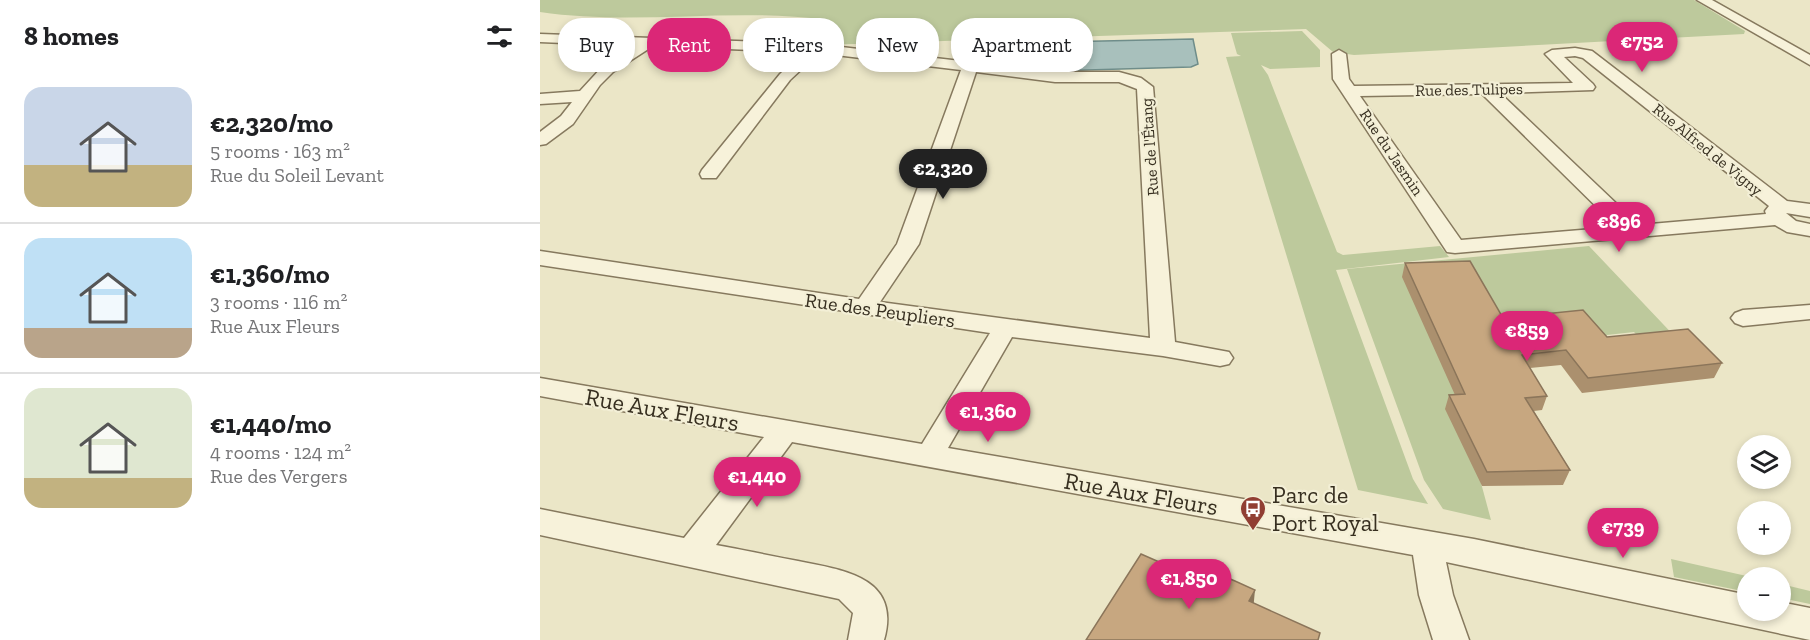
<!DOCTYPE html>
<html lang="en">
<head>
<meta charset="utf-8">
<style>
  body { margin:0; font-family:"Zilla Slab",serif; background:#f6f6f6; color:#202124; height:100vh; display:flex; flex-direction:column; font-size:22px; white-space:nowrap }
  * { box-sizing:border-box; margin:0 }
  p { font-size:20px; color:#757577 }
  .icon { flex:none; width:33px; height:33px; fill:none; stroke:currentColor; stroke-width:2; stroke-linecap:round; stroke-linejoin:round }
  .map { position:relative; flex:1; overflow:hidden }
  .details { display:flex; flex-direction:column; background:#fff; width:540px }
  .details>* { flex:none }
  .top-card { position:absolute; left:18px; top:18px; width:570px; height:54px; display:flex; gap:12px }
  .controls { position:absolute; left:1197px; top:435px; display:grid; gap:12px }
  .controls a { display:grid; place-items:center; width:54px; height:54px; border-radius:50%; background:#fff; box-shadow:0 3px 9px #0003; font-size:30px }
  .price { position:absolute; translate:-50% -51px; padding:0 14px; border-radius:21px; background:#db2777; color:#fff; font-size:20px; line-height:39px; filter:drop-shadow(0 2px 3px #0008) }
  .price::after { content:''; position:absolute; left:50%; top:36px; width:18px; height:14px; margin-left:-9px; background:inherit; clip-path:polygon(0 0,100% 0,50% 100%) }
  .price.active { background:#222; color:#fff }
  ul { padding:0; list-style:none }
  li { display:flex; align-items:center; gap:18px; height:150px; padding:0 24px }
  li+li { border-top:2px solid #e0e0e0 }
  li span { display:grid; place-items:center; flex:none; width:168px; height:120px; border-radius:18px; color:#555 }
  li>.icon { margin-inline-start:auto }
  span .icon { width:72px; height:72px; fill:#fffc; stroke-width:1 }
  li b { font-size:26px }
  h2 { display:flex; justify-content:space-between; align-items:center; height:72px; padding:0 24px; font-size:26px }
  .tag { padding:0 21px; border-radius:24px; background:#fff; box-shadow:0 3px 9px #0003; font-size:21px; line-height:54px }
  .tag.active { background:#db2777; color:#fff }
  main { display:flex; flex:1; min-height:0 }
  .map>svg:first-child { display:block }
</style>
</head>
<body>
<main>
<section class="details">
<h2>8 homes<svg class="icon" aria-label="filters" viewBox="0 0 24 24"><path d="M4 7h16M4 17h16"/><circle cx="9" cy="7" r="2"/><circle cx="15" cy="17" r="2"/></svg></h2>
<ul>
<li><span style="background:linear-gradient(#c9d6e8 65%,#c2b280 0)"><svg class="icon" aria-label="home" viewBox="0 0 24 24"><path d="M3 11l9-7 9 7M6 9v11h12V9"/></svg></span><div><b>€2,320/mo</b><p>5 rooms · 163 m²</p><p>Rue du Soleil Levant</p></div></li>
<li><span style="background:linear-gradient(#bfe0f5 75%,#b9a48a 0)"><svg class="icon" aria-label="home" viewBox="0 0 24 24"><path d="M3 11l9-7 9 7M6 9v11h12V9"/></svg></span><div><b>€1,360/mo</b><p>3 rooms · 116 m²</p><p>Rue Aux Fleurs</p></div></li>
<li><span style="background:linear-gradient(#dfe7d0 75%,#c2b280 0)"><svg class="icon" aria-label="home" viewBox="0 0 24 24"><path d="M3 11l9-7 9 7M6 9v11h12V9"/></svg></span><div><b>€1,440/mo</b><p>4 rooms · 124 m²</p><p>Rue des Vergers</p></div></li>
</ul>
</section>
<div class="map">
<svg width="1270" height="640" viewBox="0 0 1270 640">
  <rect width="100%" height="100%" fill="#ebe6c7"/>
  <!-- green -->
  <path fill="#bdc99c" d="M0,0H1154L1205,31L1204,34L814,55L793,52L766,29L255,46L287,20C192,7 95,26 0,12Z
    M762,31L780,50V67L730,69L721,65L728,75L797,252L803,255L900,246L909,257L796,270L873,479L888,504L818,490L686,57L701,56L697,54L691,33Z
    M1049,246L1141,343L1107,346L1094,332L1049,337L1037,324L921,409L951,520L903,509L884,480L807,269Z
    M1131,559L1211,577L1208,578L1207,592L1134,577Z
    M1241,584L1270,591V604L1241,598Z"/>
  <!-- water -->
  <path fill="#a8c0bc" stroke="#6f8d8a" stroke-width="1.5" d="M653,39L658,64L651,67L512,71L517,42Z"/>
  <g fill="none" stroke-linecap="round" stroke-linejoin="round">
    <defs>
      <path id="minor" d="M1157,0H1172L1270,55V65Z
        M0,34L276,44L515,72H579L601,78L613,87L635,342L689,352L693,358L689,364L680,366L623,356L472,337L408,448L934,539L1208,595V610H1240V602L1270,608V640L906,562L913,595L929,640H893L879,595L873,555L252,442L176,545C204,550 231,556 258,561C303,570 362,577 344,640H308L313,613L299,599L0,535V509L144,538L224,437L0,396V378L382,444L450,333L0,265V251L319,299L357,244L421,70L279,53L250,80L176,178H162L160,174L162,170L240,74L263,52L113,46L73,72L60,85L33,124L6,144L0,145V132L21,116L32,102L0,104V94L40,91L63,66L94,46L0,42ZM436,72L515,82H579L597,89L610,338L340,302L379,244Z
        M1035,48L1052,51L1247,201L1270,204V217L1246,213L1256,221L1270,224V236L1247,232L1235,225L915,253L907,252L793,79L792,54L799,50L806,54L809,79L814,86L1033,83L1005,54L1012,50ZM1035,56L1043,58L1229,206L1225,211L1226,214L1099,225L960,93L1053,90L1055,87L1053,84L1024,57ZM942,94L1077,227L921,240L820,96Z
        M1270,305V319L1203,326L1195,323L1191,318L1195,313L1203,310Z"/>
    </defs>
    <!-- minor casing -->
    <use href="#minor" stroke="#86795e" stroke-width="3"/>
    <!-- minor -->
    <use href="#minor" fill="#f7f2da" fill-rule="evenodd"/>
  </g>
  <!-- wall -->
  <path fill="#ab906e" d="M865,263L963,318L1067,337L1182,363L1174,378L1042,393L1021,365L990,368L1007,396L1002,410L994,411L1030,470L1023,485L942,486L905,409L909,395H915L862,277Z"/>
  <!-- shaded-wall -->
  <path fill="#8b755a" d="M715,590L713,611L709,601Z"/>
  <!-- building -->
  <path fill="#c7a780" stroke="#8b755a" stroke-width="1.5" d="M930,261L963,318L1043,310L1067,337L1148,329L1182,363L1048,378L1026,350L982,355L1007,396L985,398L1030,470L947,472L909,395L925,394L865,263Z
    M601,554L667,583L673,572L695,581L715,590L709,601L780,633L778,640H546Z"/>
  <!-- icons -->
  <defs>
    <symbol id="bus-pin" viewBox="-11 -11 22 30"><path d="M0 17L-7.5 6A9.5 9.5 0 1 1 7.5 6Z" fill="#913e32" stroke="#f3efd6"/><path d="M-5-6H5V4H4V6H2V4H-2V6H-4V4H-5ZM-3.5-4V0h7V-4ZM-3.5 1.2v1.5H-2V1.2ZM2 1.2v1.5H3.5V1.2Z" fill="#fff"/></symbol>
  </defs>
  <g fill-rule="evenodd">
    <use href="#bus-pin" x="698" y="494" width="30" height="40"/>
  </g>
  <g text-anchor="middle" stroke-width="4.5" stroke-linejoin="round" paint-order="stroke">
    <!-- far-street labels -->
    <g font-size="16" fill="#372f20" stroke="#f3efd6">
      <text transform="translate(929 89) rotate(-1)" y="6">Rue des Tulipes</text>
      <text transform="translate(609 147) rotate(-94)" y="6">Rue de l'Étang</text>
      <text transform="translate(1168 149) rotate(39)" y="6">Rue Alfred de Vigny</text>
      <text transform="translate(852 152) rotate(56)" y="6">Rue du Jasmin</text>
    </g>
    <!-- street labels -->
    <g font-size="20" fill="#372f20" stroke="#f3efd6">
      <text transform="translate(340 310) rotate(8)" y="7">Rue des Peupliers</text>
    </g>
    <!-- near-street labels -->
    <g font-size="24" fill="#372f20" stroke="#f3efd6">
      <text transform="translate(122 410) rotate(10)" y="8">Rue Aux Fleurs</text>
      <text transform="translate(601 494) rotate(10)" y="8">Rue Aux Fleurs</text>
    </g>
    <!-- near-poi labels -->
    <g font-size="24" fill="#372f20" stroke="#f3efd6" text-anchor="start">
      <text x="732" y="503">Parc de<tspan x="732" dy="28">Port Royal</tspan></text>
    </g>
  </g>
</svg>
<div class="controls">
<a><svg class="icon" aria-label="layers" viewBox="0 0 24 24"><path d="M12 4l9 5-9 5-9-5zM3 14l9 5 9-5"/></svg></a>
<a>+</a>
<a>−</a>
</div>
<b class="price" style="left:1102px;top:73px">€752</b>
<b class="price active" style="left:403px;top:200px">€2,320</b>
<b class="price" style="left:1079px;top:253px">€896</b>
<b class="price" style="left:987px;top:362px">€859</b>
<b class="price" style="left:448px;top:443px">€1,360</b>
<b class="price" style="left:217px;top:508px">€1,440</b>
<b class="price" style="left:1083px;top:559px">€739</b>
<b class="price" style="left:649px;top:610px">€1,850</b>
<div class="top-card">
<a class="tag">Buy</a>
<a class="tag active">Rent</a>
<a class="tag">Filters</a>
<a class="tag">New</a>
<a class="tag">Apartment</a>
</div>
</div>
</main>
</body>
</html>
